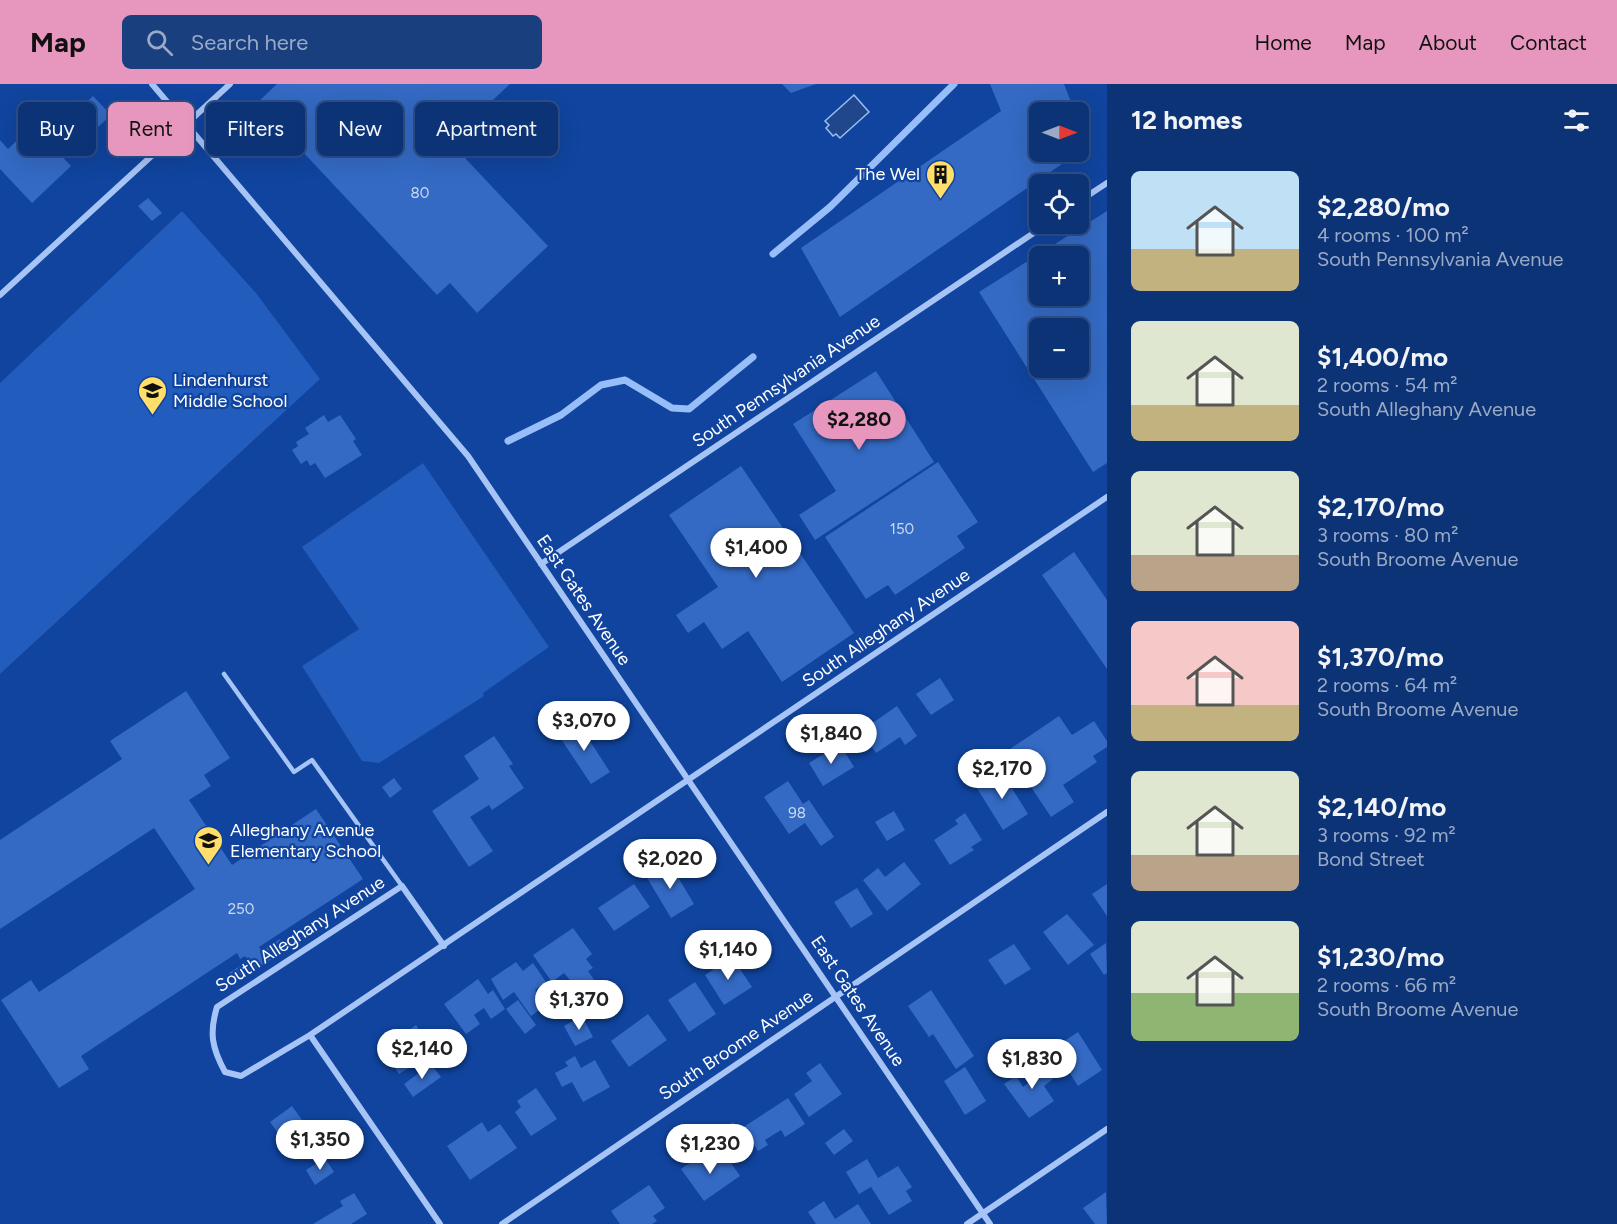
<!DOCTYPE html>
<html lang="en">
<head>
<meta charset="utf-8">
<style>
  body { margin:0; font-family:Figtree,sans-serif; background:#1a3f7e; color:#f1f3f6; height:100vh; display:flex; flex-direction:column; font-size:22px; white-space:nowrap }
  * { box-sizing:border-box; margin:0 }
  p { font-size:20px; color:#9aaac5 }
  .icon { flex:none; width:33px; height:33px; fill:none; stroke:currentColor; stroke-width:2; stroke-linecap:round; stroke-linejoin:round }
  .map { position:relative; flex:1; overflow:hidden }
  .side { display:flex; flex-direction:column; background:#0c3376; width:510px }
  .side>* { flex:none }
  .hud { position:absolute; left:18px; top:18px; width:570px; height:54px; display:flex; gap:12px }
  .needle { width:39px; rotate:90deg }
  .controls { position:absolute; left:1029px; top:18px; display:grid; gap:12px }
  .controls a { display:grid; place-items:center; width:60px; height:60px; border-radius:9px; background:#0c3376; box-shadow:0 6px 24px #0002,0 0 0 2px #2c4e88; font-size:30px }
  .price { position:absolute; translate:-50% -51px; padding:0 14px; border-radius:21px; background:#fff; color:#222; font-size:20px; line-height:39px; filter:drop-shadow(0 2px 3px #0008) }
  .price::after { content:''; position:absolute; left:50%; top:36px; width:18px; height:14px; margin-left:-9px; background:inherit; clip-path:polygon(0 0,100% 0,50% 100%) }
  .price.current { background:#e797bd; color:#111 }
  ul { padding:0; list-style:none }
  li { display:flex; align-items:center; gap:18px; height:150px; padding:0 24px }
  li span { display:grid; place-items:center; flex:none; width:168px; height:120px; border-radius:9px; color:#555 }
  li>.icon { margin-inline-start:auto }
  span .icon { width:72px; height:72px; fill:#fffc; stroke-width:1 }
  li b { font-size:26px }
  h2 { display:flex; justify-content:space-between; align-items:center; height:72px; padding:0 24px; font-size:26px }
  .chip { padding:0 21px; border-radius:9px; background:#0c3376; box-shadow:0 6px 24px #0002,0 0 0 2px #2c4e88; font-size:21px; line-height:54px }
  .chip.current { background:#e797bd; color:#111 }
  header { display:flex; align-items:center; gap:36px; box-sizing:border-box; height:84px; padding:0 30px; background:#e797bd; color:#111 }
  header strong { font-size:28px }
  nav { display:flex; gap:33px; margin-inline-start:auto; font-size:21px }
  .search { width:420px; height:54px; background:#1a3f7e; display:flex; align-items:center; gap:15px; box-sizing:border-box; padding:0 21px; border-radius:9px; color:#9aaac5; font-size:22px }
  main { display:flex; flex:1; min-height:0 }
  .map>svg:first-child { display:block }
</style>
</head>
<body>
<header>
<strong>Map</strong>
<div class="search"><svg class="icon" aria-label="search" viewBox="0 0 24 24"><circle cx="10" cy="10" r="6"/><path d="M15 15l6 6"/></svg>Search here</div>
<nav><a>Home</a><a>Map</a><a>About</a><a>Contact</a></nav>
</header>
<main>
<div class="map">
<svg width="1107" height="1140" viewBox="0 0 1107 1140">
  <rect width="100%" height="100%" fill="#10449e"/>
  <!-- green -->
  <path fill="#225cbc" d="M182,127L256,209L320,295L0,590V299Z
    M423,379L549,563L483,609L484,612L379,679L362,677L302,582L359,545L302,463Z"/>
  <!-- water -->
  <path fill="#21478b" stroke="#97bef9" stroke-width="1.5" d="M854,11L869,28L840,54L836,50L833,52L826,44L829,41L825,37Z"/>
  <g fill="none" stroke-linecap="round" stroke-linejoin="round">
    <!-- stream -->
    <path stroke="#97bef9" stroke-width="7" d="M773,170L830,123L954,0
      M508,357L561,331L601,301L625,296L672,324L689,325L753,273"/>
  </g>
  <!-- building -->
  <path fill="#346ac4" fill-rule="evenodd" d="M277,0H510L449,57L548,162L477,229L450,199L437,211L257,19Z
    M782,0H816L791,9Z
    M990,0H1064L1075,28H1040V68H1078L1079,38L1088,62L840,233L801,164L1001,27Z
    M93,12L111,31L83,57L65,38Z
    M33,41L71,82L32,119L0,85V56L8,65Z
    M148,114L162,129L152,137L138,122Z
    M1107,127V379L1093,388L979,208ZM1040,172H1078V212H1040ZM1040,244H1078V284H1040Z
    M876,287L934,378L815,456L799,431L836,407L793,340Z
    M324,331L328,338L340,331L356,355L353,357L362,371L325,394L315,379L310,382L307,376L301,380L292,366L298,362L296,358L309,350L305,344Z
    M938,378L978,438L957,452L965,464L895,511L888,501L866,515L825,453Z
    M741,382L854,549L782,598L748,547L722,565L704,538L688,549L676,531L718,503L669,431Z
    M1074,468L1107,516V585L1042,491Z
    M940,594L954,616L931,631L916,610Z
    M186,607L230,674L204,691L211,702L189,716L232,781L316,725L363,795L259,863L262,867L280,855L287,865L235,899L229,889L248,877L245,872L240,875L237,869L81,972L89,985L59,1004L1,916L31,896L39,908L195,805L154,744L0,845V756L122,675L110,657Z
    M897,622L917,652L905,661L900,653L876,669L861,647Z
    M1059,632L1072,651L1094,637L1107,657V663L1093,672L1097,678L1063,701L1074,718L1051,733L1007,667Z
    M577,637L610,688L591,700L557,649Z
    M494,652L513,680L509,682L524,704L492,726L489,721L470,733L493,767L469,783L432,727L479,695L464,672Z
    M840,660L854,683L823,702L809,679Z
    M1000,685L1028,730L1003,746L975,701Z
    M394,694L402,705L390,714L382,703Z
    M788,697L803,720L809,716L834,753L821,762L805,739L789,750L764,713Z
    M894,727L905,746L887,757L875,738Z
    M965,729L982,756L971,763L974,766L950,781L934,756L958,740L955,736Z
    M669,778L694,820L671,834L646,792Z
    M904,778L921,800L887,827L863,796L878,784L885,793Z
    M634,800L650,823L614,847L598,824Z
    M1107,800V832L1092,810Z
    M857,804L873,830L851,844L834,818Z
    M1067,830L1094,861L1068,881L1043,848Z
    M573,844L592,870L586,875L593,884L588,887L595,897L580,908L564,889L552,898L533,871Z
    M1106,859L1107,889L1104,891L1090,870Z
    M1014,860L1031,885L1005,901L988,876Z
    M732,873L752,903L724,921L705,891Z
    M516,878L523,887L533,879L546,898L535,906L546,921L531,932L514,908L503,916L491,895Z
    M478,895L488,910L493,906L505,925L491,935L484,924L474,931L480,940L466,950L444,920Z
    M695,898L716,930L689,948L668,916Z
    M931,906L974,972L956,985L933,950L929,953L908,922Z
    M518,916L536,941L525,950L506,925Z
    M648,930L667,956L629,983L611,957Z
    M582,932L593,953L575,962L564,942Z
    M416,941L430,963L413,973L417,979L399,990L382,964Z
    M1078,948L1102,986L1078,1002L1054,964Z
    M575,972L581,984L595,976L610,1003L583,1018L572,998L562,1003L555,989L568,982L565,978Z
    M1039,973L1053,995L1044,1002L1054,1017L1029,1034L1004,1000L1016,992L1023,1003L1037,993L1029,980Z
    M820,979L842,1010L809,1033L794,1010L812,997L806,989Z
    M431,980L441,993L413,1013L404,1000Z
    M965,983L986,1017L965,1031L944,997Z
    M536,1004L557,1035L531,1052L515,1028L521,1023L517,1017Z
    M788,1014L805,1040L785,1053L781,1046L765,1056L768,1061L758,1067L750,1054L731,1066L719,1047L733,1038L739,1046Z
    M292,1022L310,1047L288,1063L270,1038Z
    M482,1038L488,1048L500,1040L517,1064L470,1096L447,1062Z
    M844,1045L853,1057L834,1071L825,1059Z
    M723,1067L740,1092L704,1117L681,1085L701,1071L706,1079Z
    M325,1074L334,1088L315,1101L306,1086Z
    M867,1075L878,1094L898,1082L912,1103L906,1107L912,1117L889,1131L871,1103L859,1110L846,1088Z
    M649,1101L665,1124L653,1132L657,1137L652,1140H620L611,1127Z
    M1106,1108L1107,1140H1095L1083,1124Z
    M354,1109L367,1130L351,1140H313L343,1122L340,1117Z
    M824,1117L835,1135L858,1120L871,1140H816L808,1128Z"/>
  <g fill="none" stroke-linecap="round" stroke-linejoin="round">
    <!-- service -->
    <path stroke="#a6c4f5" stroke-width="4.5" d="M224,590L294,688L312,676L402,802"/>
    <!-- minor -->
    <path stroke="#a6c4f5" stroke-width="6" d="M152,0L468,372L990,1140
      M1078,118L1107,99
      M0,211L230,0
      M541,480L1047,140
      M444,862L402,802L217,923C209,949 212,964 225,988L241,992L310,951L1107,413
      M310,951L440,1140
      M502,1140L1107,728
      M967,1140L1107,1045"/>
  </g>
  <!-- icons -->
  <defs>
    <symbol id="building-pin" viewBox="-11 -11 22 30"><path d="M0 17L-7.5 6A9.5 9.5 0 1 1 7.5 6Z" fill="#ffde6a" stroke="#10449e"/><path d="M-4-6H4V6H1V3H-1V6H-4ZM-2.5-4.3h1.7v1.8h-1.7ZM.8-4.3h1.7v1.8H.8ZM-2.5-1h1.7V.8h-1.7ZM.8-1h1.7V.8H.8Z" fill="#111"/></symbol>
    <symbol id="school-pin" viewBox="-11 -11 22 30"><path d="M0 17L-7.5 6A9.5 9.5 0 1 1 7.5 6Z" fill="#ffde6a" stroke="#10449e"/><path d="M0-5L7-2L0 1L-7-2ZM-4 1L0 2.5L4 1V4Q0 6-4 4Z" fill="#111"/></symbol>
  </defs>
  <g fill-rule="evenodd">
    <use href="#building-pin" x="924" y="74" width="33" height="45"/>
    <use href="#school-pin" x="136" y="290" width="33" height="45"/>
    <use href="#school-pin" x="192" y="740" width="33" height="45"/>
  </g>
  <g text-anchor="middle" stroke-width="4.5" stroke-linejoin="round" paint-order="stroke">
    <!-- number labels -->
    <g font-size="15" fill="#ccdaf0">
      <text x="420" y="114">80</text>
      <text x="902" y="450">150</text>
      <text x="797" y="734">98</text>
      <text x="241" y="830">250</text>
    </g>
    <!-- poi labels -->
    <g font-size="18" fill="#fff" stroke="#10449e" text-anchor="start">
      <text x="920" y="96" text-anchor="end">The Wel</text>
      <text x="173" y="302">Lindenhurst<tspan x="173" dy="21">Middle School</tspan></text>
      <text x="230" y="752">Alleghany Avenue<tspan x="230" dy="21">Elementary School</tspan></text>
    </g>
    <!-- street labels -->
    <g font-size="18" fill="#fff" stroke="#10449e">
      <text transform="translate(786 297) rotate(-34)" y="6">South Pennsylvania Avenue</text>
      <text transform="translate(584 516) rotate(56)" y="6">East Gates Avenue</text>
      <text transform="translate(886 544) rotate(-34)" y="6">South Alleghany Avenue</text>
      <text transform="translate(300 850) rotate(-33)" y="6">South Alleghany Avenue</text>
      <text transform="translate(858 917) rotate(56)" y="6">East Gates Avenue</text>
      <text transform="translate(736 961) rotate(-34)" y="6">South Broome Avenue</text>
    </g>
  </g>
</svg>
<div class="controls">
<a><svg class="needle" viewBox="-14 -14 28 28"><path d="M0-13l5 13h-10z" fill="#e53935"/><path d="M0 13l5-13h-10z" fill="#9aaac5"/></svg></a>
<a><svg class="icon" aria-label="locate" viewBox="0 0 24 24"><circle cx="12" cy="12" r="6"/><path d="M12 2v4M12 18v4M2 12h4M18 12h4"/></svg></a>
<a>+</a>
<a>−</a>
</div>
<b class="price current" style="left:859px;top:367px">$2,280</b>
<b class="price" style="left:756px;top:495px">$1,400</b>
<b class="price" style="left:584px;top:668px">$3,070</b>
<b class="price" style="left:831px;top:681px">$1,840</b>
<b class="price" style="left:1002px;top:716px">$2,170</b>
<b class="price" style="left:670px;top:806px">$2,020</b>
<b class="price" style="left:728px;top:897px">$1,140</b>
<b class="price" style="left:579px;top:947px">$1,370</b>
<b class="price" style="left:422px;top:996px">$2,140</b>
<b class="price" style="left:1032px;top:1006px">$1,830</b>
<b class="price" style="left:320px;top:1087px">$1,350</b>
<b class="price" style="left:710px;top:1091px">$1,230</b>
<div class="hud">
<a class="chip">Buy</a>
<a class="chip current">Rent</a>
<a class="chip">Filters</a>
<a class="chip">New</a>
<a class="chip">Apartment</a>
</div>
</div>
<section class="side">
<h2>12 homes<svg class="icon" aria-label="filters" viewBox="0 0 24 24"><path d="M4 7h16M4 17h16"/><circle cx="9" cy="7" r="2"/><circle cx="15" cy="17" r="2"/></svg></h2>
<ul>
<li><span style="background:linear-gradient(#bfe0f5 65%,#c2b280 0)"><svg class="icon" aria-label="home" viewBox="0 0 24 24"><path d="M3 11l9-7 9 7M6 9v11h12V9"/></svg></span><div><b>$2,280/mo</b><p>4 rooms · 100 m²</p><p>South Pennsylvania Avenue</p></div></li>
<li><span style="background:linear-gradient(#dfe7d0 70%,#c2b280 0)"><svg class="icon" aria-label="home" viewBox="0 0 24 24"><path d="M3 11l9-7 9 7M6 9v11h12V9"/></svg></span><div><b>$1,400/mo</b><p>2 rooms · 54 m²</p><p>South Alleghany Avenue</p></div></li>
<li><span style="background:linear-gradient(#dfe7d0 70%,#b9a48a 0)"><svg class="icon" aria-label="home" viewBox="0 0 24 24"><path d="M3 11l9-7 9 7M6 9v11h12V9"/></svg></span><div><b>$2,170/mo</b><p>3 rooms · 80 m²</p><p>South Broome Avenue</p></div></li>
<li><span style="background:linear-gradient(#f6c9c9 70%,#c2b280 0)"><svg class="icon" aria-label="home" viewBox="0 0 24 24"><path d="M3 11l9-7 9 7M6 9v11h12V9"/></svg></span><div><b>$1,370/mo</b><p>2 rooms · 64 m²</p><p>South Broome Avenue</p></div></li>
<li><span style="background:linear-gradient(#dfe7d0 70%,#b9a48a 0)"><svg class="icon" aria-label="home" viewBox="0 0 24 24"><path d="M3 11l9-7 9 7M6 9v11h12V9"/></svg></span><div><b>$2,140/mo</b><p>3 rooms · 92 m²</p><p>Bond Street</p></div></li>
<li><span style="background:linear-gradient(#dfe7d0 60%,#8fb573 0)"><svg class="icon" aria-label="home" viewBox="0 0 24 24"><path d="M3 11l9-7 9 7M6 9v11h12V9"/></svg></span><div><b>$1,230/mo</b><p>2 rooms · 66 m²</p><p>South Broome Avenue</p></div></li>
</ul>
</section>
</main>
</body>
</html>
